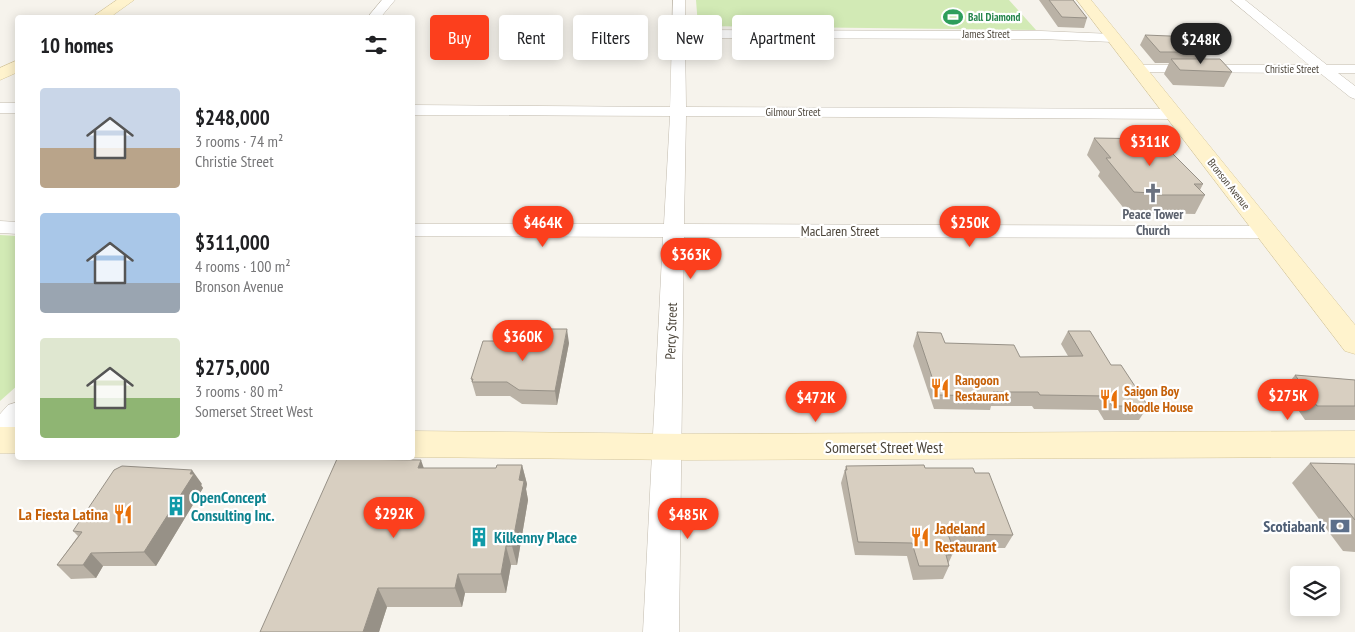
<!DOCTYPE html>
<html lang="en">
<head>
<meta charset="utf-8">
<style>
  body { margin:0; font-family:"PT Sans Narrow",sans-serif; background:#f6f6f6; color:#202124; height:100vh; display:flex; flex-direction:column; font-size:19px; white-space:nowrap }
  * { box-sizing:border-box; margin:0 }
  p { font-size:16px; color:#757577 }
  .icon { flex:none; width:28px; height:28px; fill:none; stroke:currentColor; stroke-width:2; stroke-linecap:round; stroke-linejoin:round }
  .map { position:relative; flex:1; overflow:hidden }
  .panel { position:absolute; left:15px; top:15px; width:400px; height:445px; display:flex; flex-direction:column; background:#fff; border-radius:5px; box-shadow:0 2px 12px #0003 }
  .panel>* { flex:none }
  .guide { position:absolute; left:430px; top:15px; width:475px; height:45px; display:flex; gap:10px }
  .controls { position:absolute; left:1290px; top:566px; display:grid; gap:10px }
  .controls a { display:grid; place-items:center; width:50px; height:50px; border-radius:5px; background:#fff; box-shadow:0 2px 12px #0003; font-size:25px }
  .price { position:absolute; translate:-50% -42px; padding:0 11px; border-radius:18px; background:#fc3f1d; color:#fff; font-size:16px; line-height:32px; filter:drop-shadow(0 1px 2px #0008) }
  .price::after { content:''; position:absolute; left:50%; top:30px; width:15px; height:11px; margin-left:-8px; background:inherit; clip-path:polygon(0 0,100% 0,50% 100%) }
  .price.active { background:#222; color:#fff }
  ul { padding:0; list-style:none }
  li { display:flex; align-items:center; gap:15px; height:125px; padding:0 25px }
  li span { display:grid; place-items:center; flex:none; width:140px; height:100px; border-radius:5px; color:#555 }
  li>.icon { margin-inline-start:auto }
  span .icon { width:60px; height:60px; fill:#fffc; stroke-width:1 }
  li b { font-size:21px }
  h2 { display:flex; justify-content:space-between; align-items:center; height:60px; padding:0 25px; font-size:21px }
  .tag { padding:0 18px; border-radius:5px; background:#fff; box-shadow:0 2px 12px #0003; font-size:18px; line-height:45px }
  .tag.active { background:#fc3f1d; color:#fff }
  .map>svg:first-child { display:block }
</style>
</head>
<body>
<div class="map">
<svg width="1355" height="632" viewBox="0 0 1355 632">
  <rect width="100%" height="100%" fill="#f6f3ec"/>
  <!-- green -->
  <path fill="#d2eab5" d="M696,0H1009L1036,30L698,26Z
    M0,235L17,236L18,385L0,401Z"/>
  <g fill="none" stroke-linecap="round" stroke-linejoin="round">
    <defs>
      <path id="street" d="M382,0H395L380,18H367Z
        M673,0H685V30L1041,31L1113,34L1120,38L1113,42L1041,39L685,38L686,107L1174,109L1180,111L1182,114L1180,117L1174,119L686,116L684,224L1267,226L1274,228L1277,232L1274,236L1267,238L684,237L679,632H643L663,237L412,236V224H664L670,116L412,115V105L670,107Z
        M1231,0H1245L1327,65H1355V73H1338L1355,86V99L1350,97L1320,73L1134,72L1132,69L1134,66L1139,65H1309Z
        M0,103H18V113H0Z
        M0,221L18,222V234L0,233Z
        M18,402V431L10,440L0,443V414L8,405Z"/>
      <path id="secondary" d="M117,0H134L109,18H91Z
        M1077,0H1091L1355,325V354L1345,351Z
        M18,60V72L0,80V68Z
        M0,427H18V453H0Z
        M412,431L687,434L1355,431V457L687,460L412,457Z"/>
    </defs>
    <!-- street casing -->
    <use href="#street" stroke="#c2bbae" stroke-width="1"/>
    <!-- secondary casing -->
    <use href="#secondary" stroke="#d6c79b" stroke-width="1"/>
    <!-- street -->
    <use href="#street" fill="#fff" fill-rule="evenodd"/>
    <!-- secondary -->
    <use href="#secondary" fill="#fff3cd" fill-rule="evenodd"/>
  </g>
  <!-- wall -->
  <path fill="#bab2a6" d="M1039,0H1073L1087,18L1084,28L1058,27Z
    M1145,35L1208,52L1205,59L1232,72L1224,87L1173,85L1164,74L1169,63H1155L1140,45Z
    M1094,138L1203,184L1200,190L1205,195L1195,214L1146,213L1144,211H1126L1098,176L1100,172L1087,155Z
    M1068,331L1111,365L1148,406L1139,420H1104L1098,410L1034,409L1032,406H991L990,410L934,409L913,346L917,332L945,343L1020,357H1040L1068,356L1061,344Z
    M569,343L557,405L522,404L510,396H476L471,379Z
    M1295,375L1355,380V420H1305L1284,389Z
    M1310,463L1355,464V552L1343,551L1292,483Z
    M522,465L527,484L526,489L528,500L517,565H511L506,593H465L462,607H387L379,632H260L424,468H496Z
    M846,466L925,468L975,473L1013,535L1005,548H953L954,551L948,564L949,566L943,579L913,580L907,556L855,555L841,483Z
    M202,484L201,485L203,488L156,566H103L96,578L71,579L57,565L78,536L73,531Z"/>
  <!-- shaded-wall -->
  <path fill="#979187" d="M567,329L569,343L557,405L555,391Z
    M421,460L428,480L418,468Z
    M522,465L527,484L526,489L528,500L517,565L512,546L519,480Z
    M192,470L202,484L201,485L203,488L156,566L144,552Z
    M506,546L511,565L506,593L501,574Z
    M91,553L103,566L96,578L83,565Z
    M458,574L465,593L462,607L455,588Z
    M378,588L387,607L379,632H363Z"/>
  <!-- building -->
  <path fill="#d8cfc1" stroke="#979187" d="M1049,0H1073L1087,18L1062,17Z
    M1145,35L1194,37L1208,52H1160Z
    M1171,59H1220L1232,72L1180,70Z
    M1094,138L1158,139L1203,184H1194L1205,195H1155L1152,193L1134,192L1106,158H1111Z
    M540,329H567L555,391L519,390L507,382H472L473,379H471L483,341H537Z
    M1068,331H1090L1111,365H1121L1148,406H1112L1106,396L1040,395L1038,392H993L995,396L938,395L917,332L941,333L945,343L1014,345L1020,357L1083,356Z
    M1295,375L1355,380V406H1317Z
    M337,459L421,460L418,468H496L497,465H522L519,480L524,481L512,546H506L501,574H458L455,588H378L363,632H260Z
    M1310,463L1355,464V520Z
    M924,465L925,468H973L975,473H989L1013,535L948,534L954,551H949L951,555H946L949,566H919L912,543L858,542L845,470H847L846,466Z
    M122,466L192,470L190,474H194L144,552L91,553L83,565H57L82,532L73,531L114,470Z"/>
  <!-- icons -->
  <defs>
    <symbol id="stadium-bare" viewBox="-9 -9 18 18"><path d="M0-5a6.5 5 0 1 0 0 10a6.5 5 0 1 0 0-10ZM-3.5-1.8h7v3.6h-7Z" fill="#2e9e5b" stroke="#fff" stroke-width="2.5" paint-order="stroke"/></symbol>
    <symbol id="church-bare" viewBox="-9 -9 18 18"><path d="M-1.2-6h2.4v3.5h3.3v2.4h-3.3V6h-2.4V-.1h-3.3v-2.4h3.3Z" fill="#6b7280" stroke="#fff" stroke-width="2.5" paint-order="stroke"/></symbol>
    <symbol id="restaurant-bare" viewBox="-9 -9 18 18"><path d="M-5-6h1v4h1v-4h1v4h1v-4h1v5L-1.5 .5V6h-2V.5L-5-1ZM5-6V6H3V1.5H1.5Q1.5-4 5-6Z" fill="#e8710a" stroke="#fff" stroke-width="2.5" paint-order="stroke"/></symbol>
    <symbol id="building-bare" viewBox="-9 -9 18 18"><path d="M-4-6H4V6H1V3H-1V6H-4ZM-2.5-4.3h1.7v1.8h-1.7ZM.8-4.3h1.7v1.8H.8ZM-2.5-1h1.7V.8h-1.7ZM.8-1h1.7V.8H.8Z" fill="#0f9aa8" stroke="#fff" stroke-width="2.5" paint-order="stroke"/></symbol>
    <symbol id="bank-bare" viewBox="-9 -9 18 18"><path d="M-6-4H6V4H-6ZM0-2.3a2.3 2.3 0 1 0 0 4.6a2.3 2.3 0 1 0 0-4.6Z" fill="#5c6f8a" stroke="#fff" stroke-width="2.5" paint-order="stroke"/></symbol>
  </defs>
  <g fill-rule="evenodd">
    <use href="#stadium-bare" x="939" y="3" width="28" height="28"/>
    <use href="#church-bare" x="1139" y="179" width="28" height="28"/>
    <use href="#restaurant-bare" x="926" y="374" width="28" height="28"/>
    <use href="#restaurant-bare" x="1095" y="385" width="28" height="28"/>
    <use href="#building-bare" x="162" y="492" width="28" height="28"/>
    <use href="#restaurant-bare" x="109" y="500" width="28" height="28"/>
    <use href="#bank-bare" x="1326" y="512" width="28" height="28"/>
    <use href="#building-bare" x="465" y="523" width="28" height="28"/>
    <use href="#restaurant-bare" x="906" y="523" width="28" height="28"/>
  </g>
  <g text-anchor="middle" stroke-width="4.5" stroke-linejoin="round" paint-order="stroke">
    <!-- far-leisure labels -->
    <g font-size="11" font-weight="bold" fill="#27864d" stroke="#fff" text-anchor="start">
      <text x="968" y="21">Ball Diamond</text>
    </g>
    <!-- far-street labels -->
    <g font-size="11" fill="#4b4439" stroke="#fff">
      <text x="986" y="38">James Street</text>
      <text x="1292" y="73">Christie Street</text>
      <text x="793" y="116">Gilmour Street</text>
      <text transform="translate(1229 184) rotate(52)" y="4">Bronson Avenue</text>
    </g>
    <!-- worship labels -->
    <g font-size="14" font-weight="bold" fill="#5b616d" stroke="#fff">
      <text x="1153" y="219">Peace Tower<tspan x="1153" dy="16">Church</tspan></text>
    </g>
    <!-- street labels -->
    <g font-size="14" fill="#4b4439" stroke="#fff">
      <text x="840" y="236">MacLaren Street</text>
      <text transform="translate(671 331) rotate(-88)" y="5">Percy Street</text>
    </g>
    <!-- food labels -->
    <g font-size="14" font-weight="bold" fill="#c56008" stroke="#fff" text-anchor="start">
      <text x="955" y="385">Rangoon<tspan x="955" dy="16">Restaurant</tspan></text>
      <text x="1124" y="396">Saigon Boy<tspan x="1124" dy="16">Noodle House</tspan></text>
    </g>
    <!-- near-street labels -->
    <g font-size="16" fill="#4b4439" stroke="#fff">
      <text x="884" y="453">Somerset Street West</text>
    </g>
    <!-- near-culture labels -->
    <g font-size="16" font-weight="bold" fill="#0d838f" stroke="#fff" text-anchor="start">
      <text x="191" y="503">OpenConcept<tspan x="191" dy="18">Consulting Inc.</tspan></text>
      <text x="494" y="543">Kilkenny Place</text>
    </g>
    <!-- near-food labels -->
    <g font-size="16" font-weight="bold" fill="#c56008" stroke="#fff" text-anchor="end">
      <text x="108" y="520">La Fiesta Latina</text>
      <text x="935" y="534" text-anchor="start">Jadeland<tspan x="935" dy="18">Restaurant</tspan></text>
    </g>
    <!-- near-service labels -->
    <g font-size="16" font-weight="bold" fill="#4e5e75" stroke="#fff" text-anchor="end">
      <text x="1325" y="532">Scotiabank</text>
    </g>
  </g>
</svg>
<div class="controls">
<a><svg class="icon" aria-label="layers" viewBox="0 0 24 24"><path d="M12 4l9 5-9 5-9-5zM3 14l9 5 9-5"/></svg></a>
</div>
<b class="price active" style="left:1201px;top:65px">$248K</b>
<b class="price" style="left:1150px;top:167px">$311K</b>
<b class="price" style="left:543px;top:248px">$464K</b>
<b class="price" style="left:970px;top:248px">$250K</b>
<b class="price" style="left:691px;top:280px">$363K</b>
<b class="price" style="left:523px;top:362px">$360K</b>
<b class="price" style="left:1288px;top:421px">$275K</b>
<b class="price" style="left:816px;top:423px">$472K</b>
<b class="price" style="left:394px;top:539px">$292K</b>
<b class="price" style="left:688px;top:540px">$485K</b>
<div class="guide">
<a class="tag active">Buy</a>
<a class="tag">Rent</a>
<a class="tag">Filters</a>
<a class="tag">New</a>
<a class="tag">Apartment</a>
</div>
<section class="panel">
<h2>10 homes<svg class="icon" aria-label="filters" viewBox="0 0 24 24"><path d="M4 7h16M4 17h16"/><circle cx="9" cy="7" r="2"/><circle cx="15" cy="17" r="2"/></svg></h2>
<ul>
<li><span style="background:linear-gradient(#c9d6e8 60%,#b9a48a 0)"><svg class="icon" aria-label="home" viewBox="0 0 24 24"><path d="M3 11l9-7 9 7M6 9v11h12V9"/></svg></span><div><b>$248,000</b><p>3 rooms · 74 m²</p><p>Christie Street</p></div></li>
<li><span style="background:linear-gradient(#a9c7e8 70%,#9aa5b1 0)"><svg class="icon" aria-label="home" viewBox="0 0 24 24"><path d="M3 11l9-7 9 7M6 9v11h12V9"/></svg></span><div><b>$311,000</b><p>4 rooms · 100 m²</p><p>Bronson Avenue</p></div></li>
<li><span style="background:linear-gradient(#dfe7d0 60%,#8fb573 0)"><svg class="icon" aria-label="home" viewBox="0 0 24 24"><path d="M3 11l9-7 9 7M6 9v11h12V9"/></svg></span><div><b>$275,000</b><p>3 rooms · 80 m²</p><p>Somerset Street West</p></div></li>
</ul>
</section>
</div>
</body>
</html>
